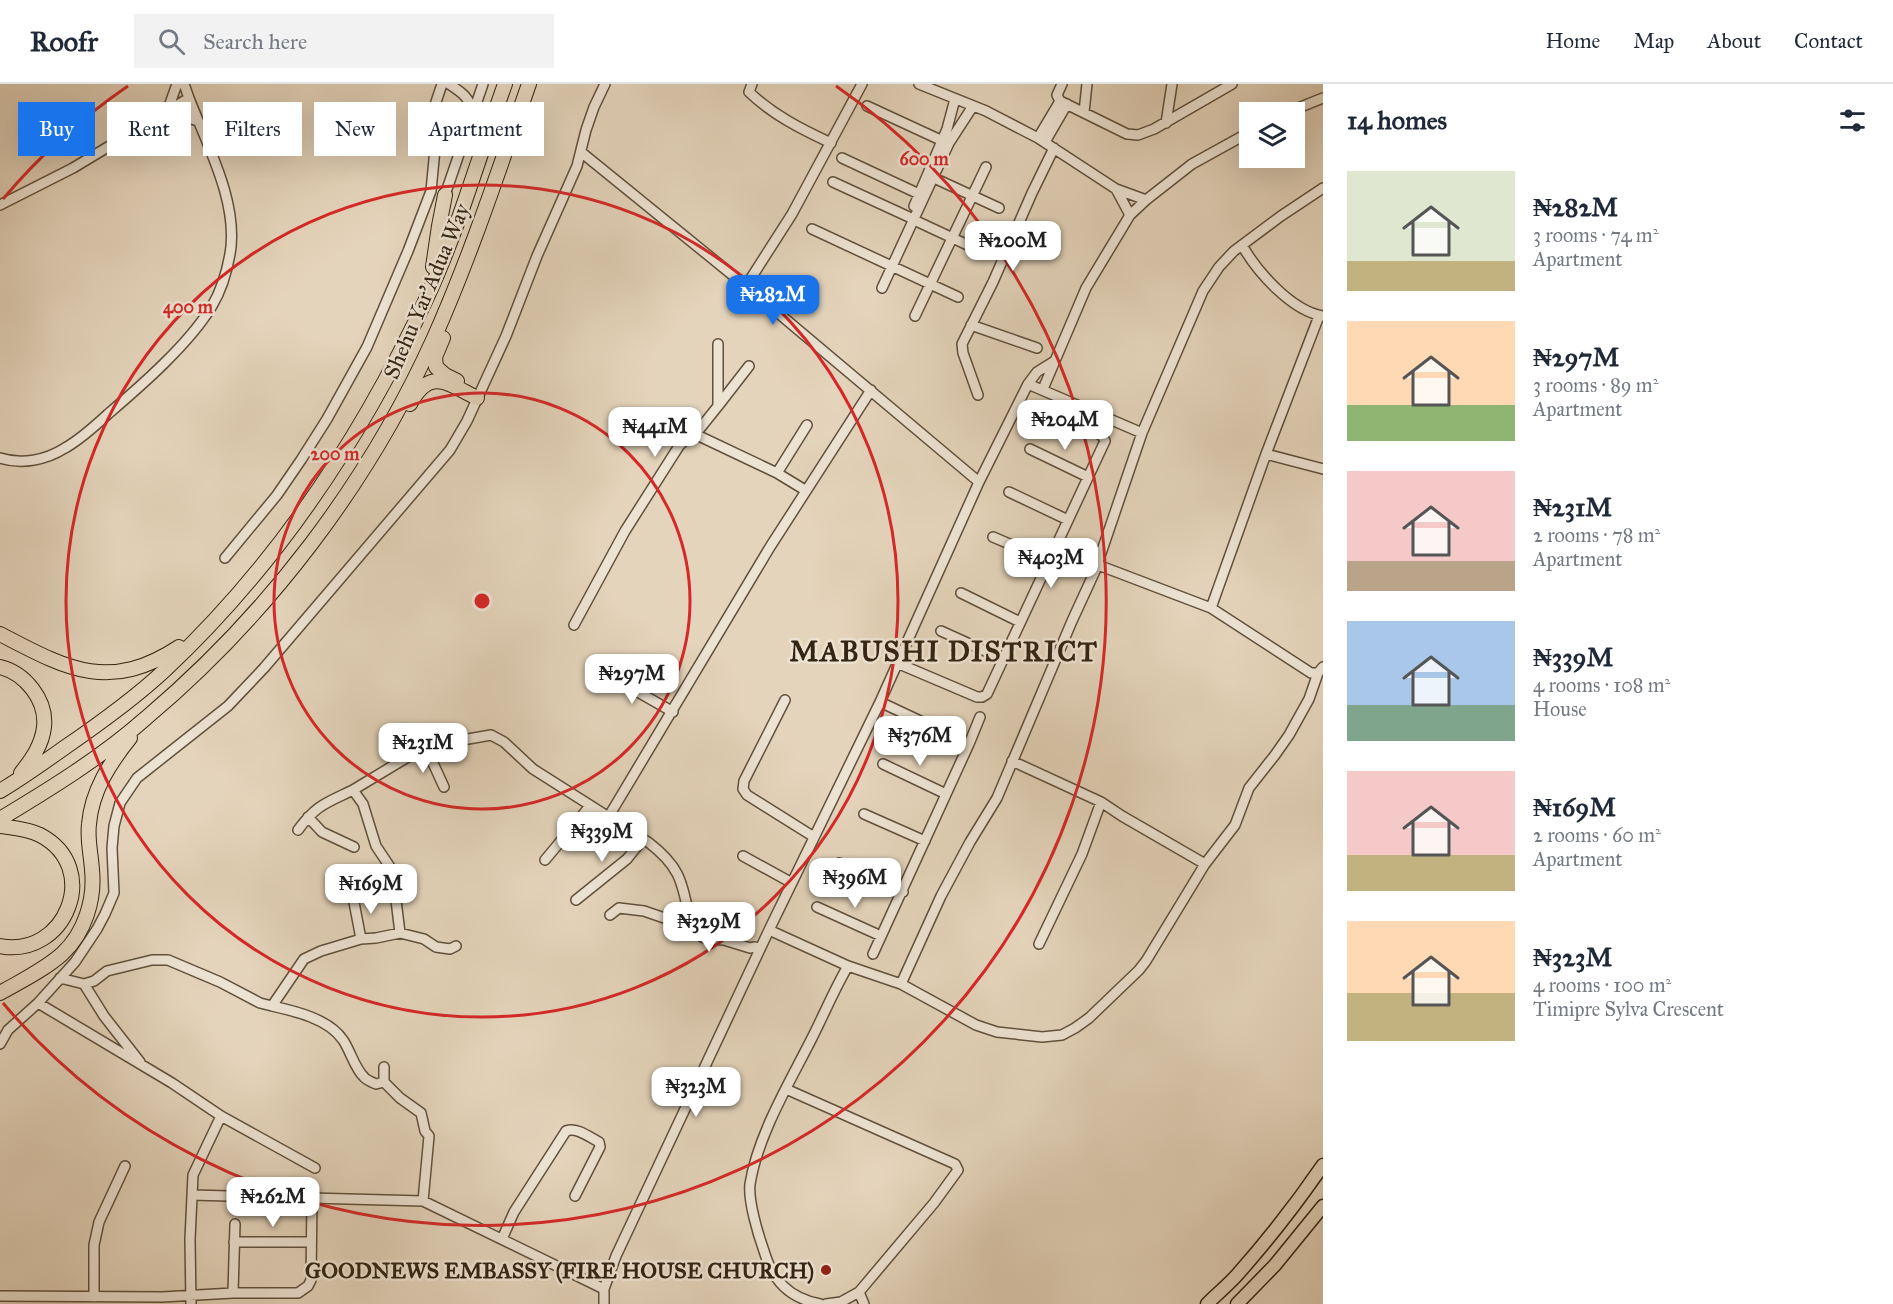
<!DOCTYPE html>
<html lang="en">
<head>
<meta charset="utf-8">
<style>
  body { margin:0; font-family:"IM FELL Great Primer",serif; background:#f2f2f3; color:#1f2937; height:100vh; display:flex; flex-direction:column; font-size:22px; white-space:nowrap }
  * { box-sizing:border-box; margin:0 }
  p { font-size:20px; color:#747a83 }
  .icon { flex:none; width:33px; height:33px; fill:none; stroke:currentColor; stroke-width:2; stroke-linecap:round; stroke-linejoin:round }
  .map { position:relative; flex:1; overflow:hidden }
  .side { display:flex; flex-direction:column; background:#fff; width:570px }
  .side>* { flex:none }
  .banner { position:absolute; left:18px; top:18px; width:570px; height:54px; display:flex; gap:12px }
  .controls { position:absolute; left:1239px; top:18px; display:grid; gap:12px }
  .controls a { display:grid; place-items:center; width:66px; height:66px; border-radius:0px; background:#fff; box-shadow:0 6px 24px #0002; font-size:30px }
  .price { position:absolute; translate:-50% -51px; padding:0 14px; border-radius:12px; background:#fff; color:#222; font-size:20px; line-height:39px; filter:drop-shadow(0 2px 3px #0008) }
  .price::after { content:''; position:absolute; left:50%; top:36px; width:18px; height:14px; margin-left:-9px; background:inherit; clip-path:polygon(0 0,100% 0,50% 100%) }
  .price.selected { background:#1a73e8; color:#fff }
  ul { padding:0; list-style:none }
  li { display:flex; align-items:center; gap:18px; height:150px; padding:0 24px }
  li span { display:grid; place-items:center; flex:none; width:168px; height:120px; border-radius:0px; color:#555 }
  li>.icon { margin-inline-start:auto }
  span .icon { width:72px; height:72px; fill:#fffc; stroke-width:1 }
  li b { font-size:26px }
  h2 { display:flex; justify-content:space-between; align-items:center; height:72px; padding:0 24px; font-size:26px }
  .tag { padding:0 21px; border-radius:0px; background:#fff; box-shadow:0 6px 24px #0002; font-size:21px; line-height:54px }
  .tag.selected { background:#1a73e8; color:#fff }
  header { display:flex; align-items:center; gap:36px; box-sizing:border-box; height:84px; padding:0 30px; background:#fff; border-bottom:2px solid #e0e1e3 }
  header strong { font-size:28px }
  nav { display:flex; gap:33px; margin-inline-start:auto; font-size:21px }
  .search { width:420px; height:54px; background:#f2f2f3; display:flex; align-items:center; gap:15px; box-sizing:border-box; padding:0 21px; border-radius:0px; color:#747a83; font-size:22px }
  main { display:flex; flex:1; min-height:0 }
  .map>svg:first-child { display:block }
</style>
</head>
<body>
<header>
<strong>Roofr</strong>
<div class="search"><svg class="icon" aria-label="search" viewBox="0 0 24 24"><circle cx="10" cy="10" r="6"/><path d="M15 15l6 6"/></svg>Search here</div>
<nav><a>Home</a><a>Map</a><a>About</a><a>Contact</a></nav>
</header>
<main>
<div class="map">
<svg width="1323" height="1220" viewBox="0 0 1323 1220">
  <rect width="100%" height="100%" fill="#e4d4bb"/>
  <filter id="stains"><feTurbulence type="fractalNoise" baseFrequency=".00333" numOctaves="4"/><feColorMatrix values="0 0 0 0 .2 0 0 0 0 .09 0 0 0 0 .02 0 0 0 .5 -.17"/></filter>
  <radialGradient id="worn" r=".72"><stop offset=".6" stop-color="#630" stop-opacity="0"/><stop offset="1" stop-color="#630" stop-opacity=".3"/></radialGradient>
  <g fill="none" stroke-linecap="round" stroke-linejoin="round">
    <defs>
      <path id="minor" d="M184,0L189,14
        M449,0C461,8 471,14 472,29
        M752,0L749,8C773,31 801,45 831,59
        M919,0L986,27L1038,54L1116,105L1146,116
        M1060,17L1127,50L1138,51L1154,45L1232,0
        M867,22L947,59
        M168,25L177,0
        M166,27L198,37
        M1084,28L1087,0
        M1288,28L1323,14
        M1166,39L1172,0
        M1038,54L1060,17L1057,11L1062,0
        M1045,58L1067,20
        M581,68L746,202L979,398
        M842,74L919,110
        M934,94L999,124
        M833,98L909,133
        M1116,105L1130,131
        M445,111L483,0
        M0,121L73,84L189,14C207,61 239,119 230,170C227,187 221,207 212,222C189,260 142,301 108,330C95,342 81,355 65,364C46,376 22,381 0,374
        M914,122L947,45L955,15
        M914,136L974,164
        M812,145L958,213
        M1242,161C1257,188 1292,227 1323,232
        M746,202L792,130L862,0
        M882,204L949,59L973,22
        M915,232L986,83
        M971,241L1037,264
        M1028,300L1142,349
        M1043,305L1086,204L1130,131L1146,116L1192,80L1250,48
        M978,311L963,269L962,260L993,198L1032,109L1054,64
        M718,322L749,282
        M694,352L718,322V260
        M1030,365L1088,393
        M1266,370L1323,385
        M777,389L807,341
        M1009,408L1068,436
        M993,453L1049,477
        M225,474L277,411L301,376L327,335L367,263L408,167L431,107L435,65L434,24L442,0
        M1098,481L1211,524L1311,589H1318L1323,583
        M961,509L1020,538
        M1211,524L1266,370L1319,232
        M574,541L625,447L679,362C685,356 690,351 699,352L777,389L805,406
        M941,547L1003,575
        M897,579L977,613H982L987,610L1105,357L1103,353L1098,349L1051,329
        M605,589L673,628
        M785,616L744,697L743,705L747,711L814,753
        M969,660L980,633
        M427,666L444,703
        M1012,677L1101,718L1122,732L1205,780
        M883,680L946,710
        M864,730L925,757
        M609,732L770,463L871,306
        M308,733L322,748L354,763
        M298,746C316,721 326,719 353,706
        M743,772L792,799
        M545,776L590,722
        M839,779L903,808
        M353,813L361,855
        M576,816L627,775L643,755
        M817,823L881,852
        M689,832L702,853L708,855L724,856L750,864L755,863L760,865
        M769,846L848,882L901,900L976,941L997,948L1042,953L1062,951L1075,944L1089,934L1139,886L1146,877L1205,780L1235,741L1249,704L1275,671L1289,651L1309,615L1318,589
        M400,849L395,808L392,798V786L376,762L363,720L353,706L406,674L445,659L491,651L504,658L533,685L648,758C678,781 682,795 689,832L684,839L673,837L644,827L619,824L610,831
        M1039,860L1082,770L1101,718
        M873,870L969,660L880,618
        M60,894L84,900L94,897L107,887L152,876H168L220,898L260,919L272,922L304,875L321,867L361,855L376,854L400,849L424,855L436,863L450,865L456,862
        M84,900L104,932L140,978
        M901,900L941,812L970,758L997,714L1072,537L1095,487L1142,349L1203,207L1219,183L1234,167L1281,132L1323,104
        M38,919L172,999L221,1032L193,1091L190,1155L191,1220
        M272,922C295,927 329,935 343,956C350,966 355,985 364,993C366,996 372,998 376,1000L384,998V983
        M0,960L8,946L38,919L75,878L97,845L105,830L114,809L112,764L114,742L120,719L137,694L228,622L264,584L450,366L467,337L506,252L537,172L577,82L586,46L594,23L605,0
        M384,998L400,1014L421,1029L425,1047L429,1052L423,1117L604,1205
        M786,1005L955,1080L958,1086L934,1119L859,1208L841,1218L826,1220
        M221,1032L315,1084
        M192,1111L423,1117
        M502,1155L514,1128L566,1047C577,1043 589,1053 599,1058L600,1063L575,1112
        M234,1158H311
        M859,1208L864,1220
        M233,1209L235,1140
        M0,1212L162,1213L233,1209H298L308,1202L311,1196L312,1114
        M94,1213V1161L99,1138L125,1082
        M604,1220V1205L616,1172L769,846L880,618L979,398L1028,300L1037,288L1053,278
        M820,1220C789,1214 773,1197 764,1167C758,1150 748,1117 750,1100C758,1050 791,996 813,952C825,928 835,904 848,882"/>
      <path id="major" d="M1207,1220C1217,1210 1228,1201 1237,1191C1268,1156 1297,1119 1323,1081
        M1237,1220L1275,1181L1323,1122"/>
      <path id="highway" d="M433,183L439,142L445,111
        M443,254L435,273L436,283L445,291L457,297
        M410,320C430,283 447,299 477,314
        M0,550C67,585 109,609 179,563
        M0,583C25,589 47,616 44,643C42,661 32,675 21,689
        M0,707C22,694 43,679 64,664C99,640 134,615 165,586C278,480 364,350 429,209C459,143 480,69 505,0
        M0,735C50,705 102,673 146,634C268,531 368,400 434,254C471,171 499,85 529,0
        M0,742C14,744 28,745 40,751C103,784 65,875 0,862
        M0,909C21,897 44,886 62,870C85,849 95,815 92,786C91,770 87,755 89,740C92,706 110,679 130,654"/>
    </defs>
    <!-- minor casing -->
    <use href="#minor" stroke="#60503c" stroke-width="12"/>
    <!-- major casing -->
    <use href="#major" stroke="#342412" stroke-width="15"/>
    <!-- highway casing -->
    <use href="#highway" stroke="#342412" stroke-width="16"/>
    <!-- minor -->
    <use href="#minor" stroke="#ede3d3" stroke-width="9"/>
    <!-- major -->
    <use href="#major" stroke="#e4d4bb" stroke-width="12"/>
    <!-- highway -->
    <use href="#highway" stroke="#e4d4bb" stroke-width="14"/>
  </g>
  <!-- distance rings -->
  <g fill="none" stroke="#d62828" stroke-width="3">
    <circle cx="482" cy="517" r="208"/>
    <circle cx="482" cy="517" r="416"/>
    <path d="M3 115A625 625 0 0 1 128 2M836 2A625 625 0 1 1 3 919"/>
  </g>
  <!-- markers -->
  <circle fill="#8f2418" stroke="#ede3d3" stroke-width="2" cx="826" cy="1186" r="6"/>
  <g text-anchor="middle" stroke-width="5" stroke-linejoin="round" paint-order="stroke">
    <!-- street labels -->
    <g font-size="22" fill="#342412" stroke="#ede3d3">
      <text transform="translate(426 207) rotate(-67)" y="8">Shehu Yar'Adua Way</text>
    </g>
    <!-- poi labels -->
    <g font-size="22" font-weight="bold" fill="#342412" stroke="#ede3d3" text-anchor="end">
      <text x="814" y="1194">GOODNEWS EMBASSY (FIRE HOUSE CHURCH)</text>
    </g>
    <!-- district labels -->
    <g font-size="28" font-weight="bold" letter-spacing="1.5" fill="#342412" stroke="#ede3d3">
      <text x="944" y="577">MABUSHI DISTRICT</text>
    </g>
  </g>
  <circle cx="482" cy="517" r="9" fill="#d62828" stroke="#ede3d3" stroke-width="3"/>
  <g font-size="18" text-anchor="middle" font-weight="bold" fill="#d62828" stroke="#ede3d3" stroke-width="5" stroke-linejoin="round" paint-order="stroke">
    <text x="924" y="81">600 m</text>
    <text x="188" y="229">400 m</text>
    <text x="335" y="376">200 m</text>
  </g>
  <rect width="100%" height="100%" filter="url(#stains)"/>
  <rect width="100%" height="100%" fill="url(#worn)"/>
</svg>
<div class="controls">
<a><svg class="icon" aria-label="layers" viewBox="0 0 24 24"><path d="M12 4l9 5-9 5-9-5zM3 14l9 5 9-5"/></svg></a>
</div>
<b class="price" style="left:1013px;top:188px">₦200M</b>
<b class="price selected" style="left:773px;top:242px">₦282M</b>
<b class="price" style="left:1065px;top:367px">₦204M</b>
<b class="price" style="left:655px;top:374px">₦441M</b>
<b class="price" style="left:1051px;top:505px">₦403M</b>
<b class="price" style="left:632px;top:621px">₦297M</b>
<b class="price" style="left:920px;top:683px">₦376M</b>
<b class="price" style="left:423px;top:690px">₦231M</b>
<b class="price" style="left:602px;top:779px">₦339M</b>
<b class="price" style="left:855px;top:825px">₦396M</b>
<b class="price" style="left:371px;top:831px">₦169M</b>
<b class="price" style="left:709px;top:869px">₦329M</b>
<b class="price" style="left:696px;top:1034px">₦323M</b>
<b class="price" style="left:273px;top:1144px">₦262M</b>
<div class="banner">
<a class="tag selected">Buy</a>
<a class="tag">Rent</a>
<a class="tag">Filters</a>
<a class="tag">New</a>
<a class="tag">Apartment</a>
</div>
</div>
<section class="side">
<h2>14 homes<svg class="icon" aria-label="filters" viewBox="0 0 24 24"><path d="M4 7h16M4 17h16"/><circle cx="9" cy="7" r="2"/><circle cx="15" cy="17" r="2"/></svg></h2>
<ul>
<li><span style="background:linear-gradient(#dfe7d0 75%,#c2b280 0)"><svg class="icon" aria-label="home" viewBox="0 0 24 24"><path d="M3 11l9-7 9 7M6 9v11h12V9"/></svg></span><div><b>₦282M</b><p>3 rooms · 74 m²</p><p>Apartment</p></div></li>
<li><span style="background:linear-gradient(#ffd9b3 70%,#8fb573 0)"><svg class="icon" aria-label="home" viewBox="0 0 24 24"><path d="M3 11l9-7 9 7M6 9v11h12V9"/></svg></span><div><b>₦297M</b><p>3 rooms · 89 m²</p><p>Apartment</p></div></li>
<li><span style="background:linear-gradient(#f6c9c9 75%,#b9a48a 0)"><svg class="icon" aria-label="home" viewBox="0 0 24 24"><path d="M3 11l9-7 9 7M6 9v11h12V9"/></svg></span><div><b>₦231M</b><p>2 rooms · 78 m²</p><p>Apartment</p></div></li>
<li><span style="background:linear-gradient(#a9c7e8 70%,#7fa58c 0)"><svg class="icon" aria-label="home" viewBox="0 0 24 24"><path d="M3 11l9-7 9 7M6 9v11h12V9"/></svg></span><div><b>₦339M</b><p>4 rooms · 108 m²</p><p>House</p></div></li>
<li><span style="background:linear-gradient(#f6c9c9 70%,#c2b280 0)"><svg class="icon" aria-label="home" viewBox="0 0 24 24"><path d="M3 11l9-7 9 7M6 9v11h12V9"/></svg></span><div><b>₦169M</b><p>2 rooms · 60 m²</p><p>Apartment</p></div></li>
<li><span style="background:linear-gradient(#ffd9b3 60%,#c2b280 0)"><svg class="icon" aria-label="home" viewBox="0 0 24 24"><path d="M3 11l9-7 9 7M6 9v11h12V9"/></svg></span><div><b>₦323M</b><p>4 rooms · 100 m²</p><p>Timipre Sylva Crescent</p></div></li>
</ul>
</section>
</main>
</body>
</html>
